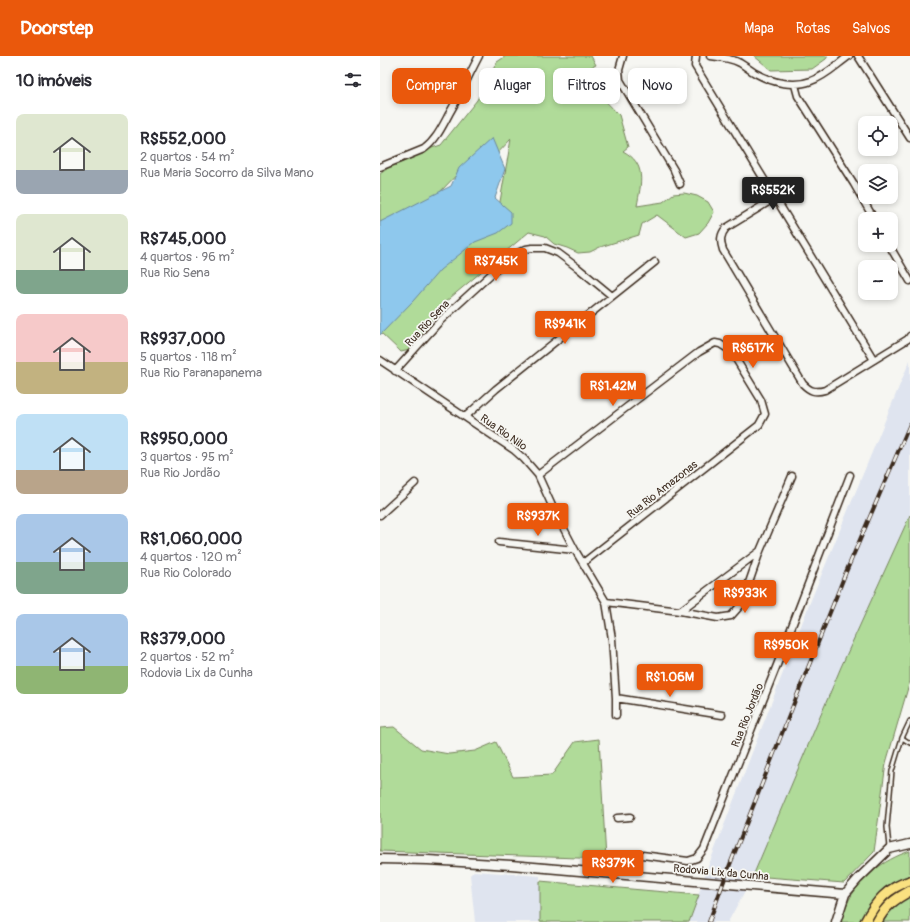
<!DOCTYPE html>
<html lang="pt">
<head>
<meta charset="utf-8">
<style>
  body { margin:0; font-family:Pangolin,sans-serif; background:#f2f2f3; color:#2b2b33; height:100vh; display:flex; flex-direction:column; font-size:15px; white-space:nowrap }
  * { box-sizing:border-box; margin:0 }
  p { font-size:13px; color:#7c7c81 }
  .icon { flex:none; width:22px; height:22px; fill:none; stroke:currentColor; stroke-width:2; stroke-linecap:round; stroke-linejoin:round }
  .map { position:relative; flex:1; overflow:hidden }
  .drawer { display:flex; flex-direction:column; background:#fff; width:380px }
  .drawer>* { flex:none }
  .hud { position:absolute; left:12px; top:12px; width:380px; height:36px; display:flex; gap:8px }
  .fabs { position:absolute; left:478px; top:60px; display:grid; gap:8px }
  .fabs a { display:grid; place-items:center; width:40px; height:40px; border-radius:8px; background:#fff; box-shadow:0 2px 6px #0003; font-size:20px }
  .price { position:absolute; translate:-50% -34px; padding:0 9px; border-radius:4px; background:#ea580c; color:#fff; font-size:13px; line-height:26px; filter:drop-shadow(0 1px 2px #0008) }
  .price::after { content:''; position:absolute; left:50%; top:24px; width:12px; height:9px; margin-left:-6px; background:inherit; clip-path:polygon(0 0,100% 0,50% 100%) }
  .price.active { background:#222; color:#fff }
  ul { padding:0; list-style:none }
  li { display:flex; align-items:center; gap:12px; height:100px; padding:0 16px }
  li span { display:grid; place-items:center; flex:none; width:112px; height:80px; border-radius:8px; color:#555 }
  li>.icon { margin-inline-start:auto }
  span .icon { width:48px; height:48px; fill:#fffc; stroke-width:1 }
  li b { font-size:17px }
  h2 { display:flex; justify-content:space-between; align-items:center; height:48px; padding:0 16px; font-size:17px }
  .chip { padding:0 14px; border-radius:8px; background:#fff; box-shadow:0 2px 6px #0003; font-size:14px; line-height:36px }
  .chip.active { background:#ea580c; color:#fff }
  header { display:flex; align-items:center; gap:24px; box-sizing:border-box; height:56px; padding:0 20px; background:#ea580c; color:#fff }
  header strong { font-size:19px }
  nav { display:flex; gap:22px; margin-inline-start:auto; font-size:14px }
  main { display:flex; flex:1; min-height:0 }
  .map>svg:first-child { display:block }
</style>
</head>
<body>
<header>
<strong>Doorstep</strong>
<nav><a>Mapa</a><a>Rotas</a><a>Salvos</a></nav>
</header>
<main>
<section class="drawer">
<h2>10 imóveis<svg class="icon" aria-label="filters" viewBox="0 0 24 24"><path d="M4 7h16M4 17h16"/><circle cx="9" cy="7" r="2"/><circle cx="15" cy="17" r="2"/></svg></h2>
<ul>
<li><span style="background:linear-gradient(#dfe7d0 70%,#9aa5b1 0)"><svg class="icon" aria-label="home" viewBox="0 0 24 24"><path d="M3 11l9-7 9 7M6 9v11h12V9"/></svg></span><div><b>R$552,000</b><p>2 quartos · 54 m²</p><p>Rua Maria Socorro da Silva Mano</p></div></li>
<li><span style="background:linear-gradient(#dfe7d0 70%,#7fa58c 0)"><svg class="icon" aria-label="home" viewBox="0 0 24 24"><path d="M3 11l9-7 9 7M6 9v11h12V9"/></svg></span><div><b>R$745,000</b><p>4 quartos · 96 m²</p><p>Rua Rio Sena</p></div></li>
<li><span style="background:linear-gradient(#f6c9c9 60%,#c2b280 0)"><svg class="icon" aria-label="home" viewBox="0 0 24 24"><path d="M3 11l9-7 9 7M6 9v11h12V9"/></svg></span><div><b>R$937,000</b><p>5 quartos · 118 m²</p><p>Rua Rio Paranapanema</p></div></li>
<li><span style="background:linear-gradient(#bfe0f5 70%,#b9a48a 0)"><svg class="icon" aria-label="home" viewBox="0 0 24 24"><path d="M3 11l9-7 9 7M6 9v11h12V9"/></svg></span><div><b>R$950,000</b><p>3 quartos · 95 m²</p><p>Rua Rio Jordão</p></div></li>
<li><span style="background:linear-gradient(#a9c7e8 60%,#7fa58c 0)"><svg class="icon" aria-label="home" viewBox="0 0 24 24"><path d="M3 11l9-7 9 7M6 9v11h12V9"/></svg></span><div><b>R$1,060,000</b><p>4 quartos · 120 m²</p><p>Rua Rio Colorado</p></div></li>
<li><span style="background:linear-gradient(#a9c7e8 65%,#8fb573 0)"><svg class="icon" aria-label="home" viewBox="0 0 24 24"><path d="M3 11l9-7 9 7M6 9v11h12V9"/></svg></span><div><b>R$379,000</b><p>2 quartos · 52 m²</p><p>Rodovia Lix da Cunha</p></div></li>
</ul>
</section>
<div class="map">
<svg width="530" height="866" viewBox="0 0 530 866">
  <rect width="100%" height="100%" fill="#f6f6f2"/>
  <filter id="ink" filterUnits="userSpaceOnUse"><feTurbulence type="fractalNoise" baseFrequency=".025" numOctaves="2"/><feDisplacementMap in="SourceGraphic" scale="8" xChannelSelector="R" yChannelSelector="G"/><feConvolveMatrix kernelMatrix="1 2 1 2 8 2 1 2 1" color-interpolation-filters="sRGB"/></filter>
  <g filter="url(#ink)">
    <!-- built -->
    <path fill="#dfe4ef" d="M530,304V459L461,611L373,820L348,866H309L326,816L431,544Z
      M94,815L160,820V866H95L90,819Z"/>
    <!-- green -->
    <path fill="#b0db99" stroke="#76825c" d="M126,0H211L216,9L188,21L209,28L239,59L248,91L243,95C267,108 261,127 257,150L283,146L293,138L304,137L317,140L328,146L334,156L328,167L319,177L306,181L277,159L262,168L259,179L220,191L210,196L198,197L187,192L174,188L165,180L149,176L64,247L30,294L21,296L0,276L11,239L118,157L131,83L115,100L91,104L58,138L0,167V118L21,102L61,89L97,44L117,6Z
      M374,0H448L446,3L432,13L391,14Z
      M530,459V625L506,707L494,796L464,827L373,820L461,611Z
      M14,671L41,693L69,698L95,695L116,686L133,721L172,719L195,686L219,683L226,803L0,795V672Z
      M530,795V820L508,830L490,848L480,866H460C461,860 464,854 467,848C479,822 503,804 530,795Z
      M160,825L319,839L309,866H160Z
      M530,839V866H502C509,853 518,847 530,839Z"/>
    <!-- water -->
    <path fill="#8ec8ed" stroke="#6d899a" d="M112,82L125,113L115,142L131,156V167L118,177L95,186L60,214L33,245L0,279V166L71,130L79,112Z"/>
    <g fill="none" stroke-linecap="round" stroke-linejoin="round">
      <defs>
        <path id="lane" d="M522,682L530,687
          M509,791L507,771L512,715L522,682L530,665"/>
        <path id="street" d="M243,0L239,14L240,24L294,114L300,128
          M316,0L315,10L494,304
          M330,0C340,1 351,2 360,7C365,10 370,14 375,17C391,26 413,32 431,25C446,20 456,9 469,0
          M478,0L530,82
          M415,29L418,40L474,128L494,163
          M0,111L44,93C56,84 62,71 69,58C80,39 89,19 99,0
          M395,142L346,172C340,179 340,185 343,194L423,328C430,335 435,337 445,334L528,283L530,280
          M509,189L530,225
          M0,304L134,394L144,403L158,419L173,452L195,494L226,546L232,583L236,642V659
          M15,315L60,265L121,209L138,197L146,193L152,192H165L178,197L198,212L232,240
          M85,361L116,333L275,206
          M158,419L319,296L335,287L340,288L351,295L381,344L385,358L379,369L203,507
          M0,459L35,427
          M119,486L195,494
          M226,546L300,555L338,562L351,560L360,550L364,541L380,495L412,420
          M300,555L380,495
          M236,642L342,659
          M237,762L250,761
          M262,799L308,805L317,802L324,793L397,609L470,419"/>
        <path id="secondary" d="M0,803L48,804L131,809L465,838
          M456,866L465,838L478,823L509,793L530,788"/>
        <path id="primary" d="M485,866C496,845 507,832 530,825
          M497,866C505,850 515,843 530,835"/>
      </defs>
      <!-- lane casing -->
      <use href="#lane" stroke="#3b2a1e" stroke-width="6"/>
      <!-- street casing -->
      <use href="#street" stroke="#3b2a1e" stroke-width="9"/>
      <!-- secondary casing -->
      <use href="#secondary" stroke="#3b2a1e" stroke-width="11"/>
      <!-- primary casing -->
      <use href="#primary" stroke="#3b2a1e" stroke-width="12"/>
      <!-- lane -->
      <use href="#lane" stroke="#f6f6f2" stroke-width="3"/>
      <!-- street -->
      <use href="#street" stroke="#f6f6f2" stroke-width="6"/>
      <!-- secondary -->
      <use href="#secondary" stroke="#f6f6f2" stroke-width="8"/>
      <!-- primary -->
      <use href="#primary" stroke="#fae180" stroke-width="9"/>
      <defs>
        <path id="rail" d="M329,866L349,811L466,516L530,368"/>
      </defs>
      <!-- rail casing -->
      <use href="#rail" stroke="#3b2a1e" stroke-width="4"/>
      <!-- rail -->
      <use href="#rail" stroke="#f6f6f2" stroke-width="2.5" stroke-dasharray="8" stroke-linecap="butt"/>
    </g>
  </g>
  <g text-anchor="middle" stroke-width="3.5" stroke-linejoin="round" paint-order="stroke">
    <!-- street labels -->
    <g font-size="11" fill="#3b2a1e" stroke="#f6f6f2">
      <text transform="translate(47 267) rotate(-47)" y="4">Rua Rio Sena</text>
      <text transform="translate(124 376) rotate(35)" y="4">Rua Rio Nilo</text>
      <text transform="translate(282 433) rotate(-38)" y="4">Rua Rio Amazonas</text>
      <text transform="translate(367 659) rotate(-68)" y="4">Rua Rio Jordão</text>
      <text transform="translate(341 816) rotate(5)" y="4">Rodovia Lix da Cunha</text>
    </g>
  </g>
</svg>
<div class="fabs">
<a><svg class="icon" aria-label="locate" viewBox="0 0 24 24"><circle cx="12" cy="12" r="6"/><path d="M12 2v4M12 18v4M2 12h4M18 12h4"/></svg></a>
<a><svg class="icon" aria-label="layers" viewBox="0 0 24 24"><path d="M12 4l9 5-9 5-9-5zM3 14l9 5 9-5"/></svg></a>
<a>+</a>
<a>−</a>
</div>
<b class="price active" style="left:393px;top:155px">R$552K</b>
<b class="price" style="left:116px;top:226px">R$745K</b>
<b class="price" style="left:185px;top:289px">R$941K</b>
<b class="price" style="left:373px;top:313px">R$617K</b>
<b class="price" style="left:233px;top:351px">R$1.42M</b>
<b class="price" style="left:158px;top:481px">R$937K</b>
<b class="price" style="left:365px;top:558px">R$933K</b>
<b class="price" style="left:406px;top:610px">R$950K</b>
<b class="price" style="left:290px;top:642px">R$1.06M</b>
<b class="price" style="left:233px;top:828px">R$379K</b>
<div class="hud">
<a class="chip active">Comprar</a>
<a class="chip">Alugar</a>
<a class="chip">Filtros</a>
<a class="chip">Novo</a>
</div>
</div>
</main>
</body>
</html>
